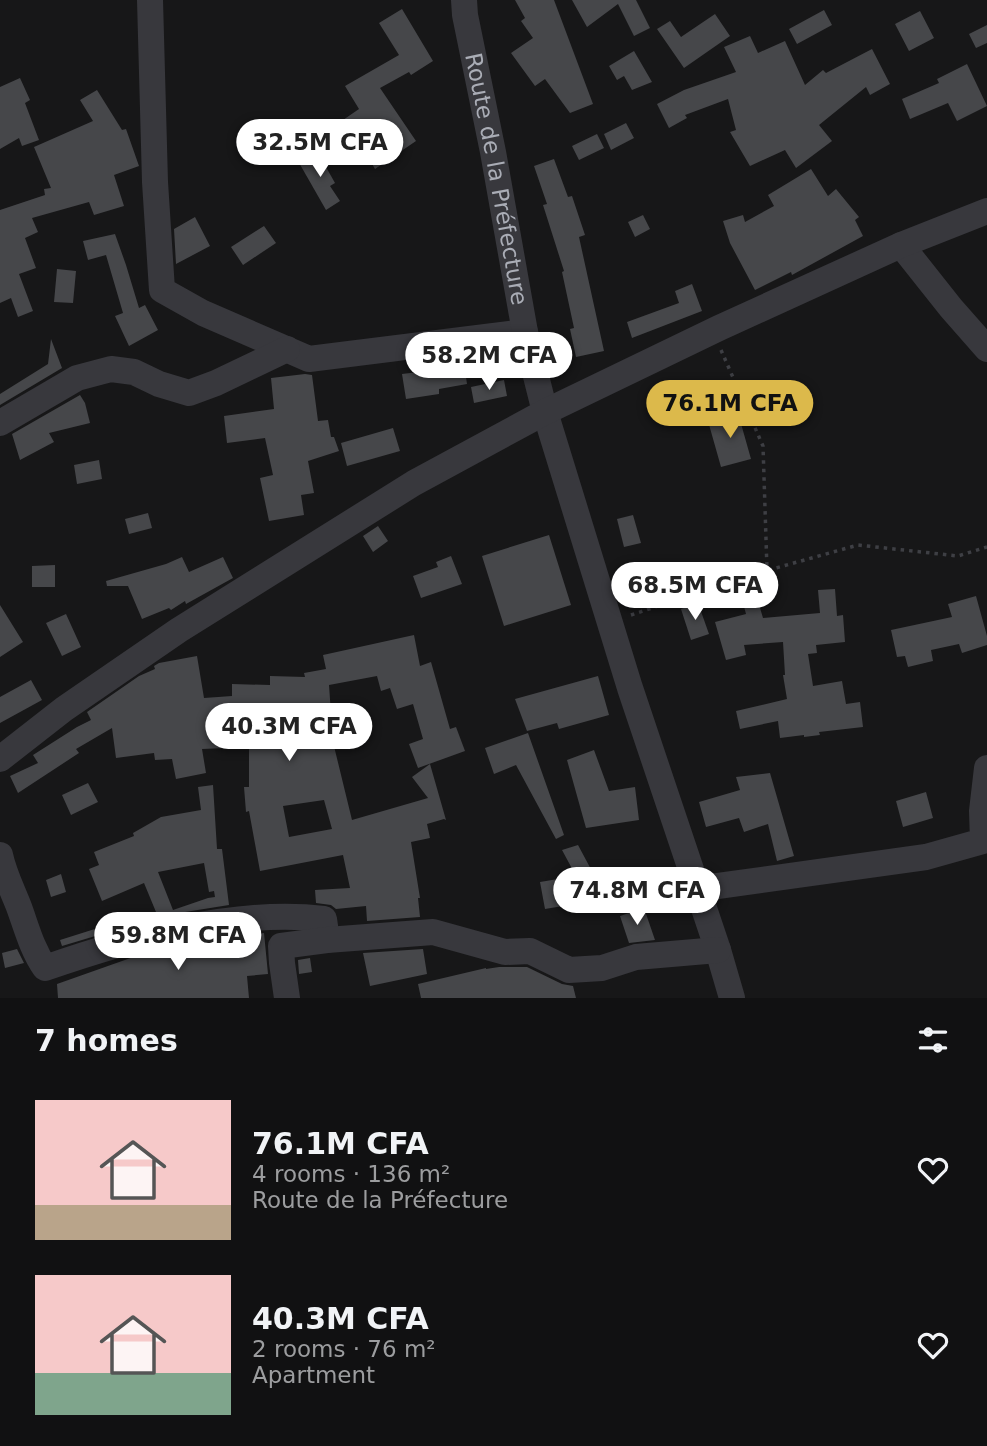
<!DOCTYPE html>
<html lang="en">
<head>
<meta charset="utf-8">
<style>
  body { margin:0; font-family:"DejaVu Sans",sans-serif; background:#1a1a1b; color:#f1f3f6; height:100vh; display:flex; flex-direction:column; font-size:26px; white-space:nowrap }
  * { box-sizing:border-box; margin:0 }
  p { font-size:23px; color:#9c9d9f }
  .icon { flex:none; width:38px; height:38px; fill:none; stroke:currentColor; stroke-width:2; stroke-linecap:round; stroke-linejoin:round }
  .map { position:relative; height:998px; overflow:hidden }
  .details { display:flex; flex-direction:column; background:#111112; flex:1 }
  .details>* { flex:none }
  .price { position:absolute; translate:-50% -60px; padding:0 16px; border-radius:24px; background:#fff; color:#222; font-size:23px; line-height:46px; filter:drop-shadow(0 2px 4px #0008) }
  .price::after { content:''; position:absolute; left:50%; top:42px; width:21px; height:16px; margin-left:-10px; background:inherit; clip-path:polygon(0 0,100% 0,50% 100%) }
  .price.selected { background:#dcb94b; color:#111 }
  ul { padding:0; list-style:none }
  li { display:flex; align-items:center; gap:21px; height:175px; padding:0 35px }
  li span { display:grid; place-items:center; flex:none; width:196px; height:140px; border-radius:0px; color:#555 }
  li>.icon { margin-inline-start:auto }
  span .icon { width:84px; height:84px; fill:#fffc; stroke-width:1 }
  li b { font-size:30px }
  h2 { display:flex; justify-content:space-between; align-items:center; height:84px; padding:0 35px; font-size:30px }
  .map>svg:first-child { display:block }
</style>
</head>
<body>
<div class="map">
<svg width="987" height="998" viewBox="0 0 987 998">
  <rect width="100%" height="100%" fill="#171718"/>
  <!-- building -->
  <path fill="#46474a" fill-rule="evenodd" d="M515,0H554L593,104L570,113L545,79L535,86L511,53L533,38L521,21L525,18Z
    M572,0H636L650,28L634,36L618,4L587,27Z
    M402,9L433,61L411,75L409,72L380,88L416,141L375,169L367,155L361,160L343,134L349,130L343,120L359,109L345,86L399,55L379,23Z
    M824,10L832,25L797,44L789,29Z
    M920,11L934,38L909,51L895,24Z
    M715,14L730,36L684,68L657,29L670,21L681,37Z
    M987,25V43L976,48L969,34Z
    M750,36L758,53L785,41L805,85L823,70L826,73L872,49L890,84L870,95L866,87L819,125L832,141L796,168L785,150L750,166L730,132L736,130L728,99L685,115L687,118L669,128L657,104L684,90L736,72L724,47Z
    M634,51L652,82L632,90L624,76L617,80L609,66Z
    M967,64L987,106L957,121L948,103L910,119L902,99L939,83L937,79Z
    M20,78L30,100L25,103L39,140L22,146L19,138L0,149V87Z
    M97,90L122,130L126,129L139,166L114,175L124,206L94,215L89,202L32,218L38,232L25,238L36,268L19,274L33,311L18,317L11,298L0,303V210L45,195L44,189L51,188L34,147L93,121L80,100Z
    M626,123L634,138L611,150L604,134Z
    M597,134L604,148L579,160L572,146Z
    M317,151L335,183L330,186L340,201L326,210L298,161Z
    M554,159L568,197L572,196L585,235L579,237L604,351L576,357L570,329L574,328L562,272L564,271L543,205L547,204L534,166Z
    M811,169L828,196L836,189L859,217L855,220L863,236L792,275L791,272L755,290L730,243L723,221L743,215L745,222L774,206L768,195Z
    M643,215L650,229L635,237L628,222Z
    M195,217L210,246L176,264L174,229Z
    M264,226L276,243L243,265L231,247Z
    M115,234L126,265L139,308L145,305L158,330L129,346L115,316L123,313L106,255L88,260L83,241Z
    M57,269L76,271L73,303L54,302Z
    M692,284L702,311L632,338L627,322L679,303L675,291Z
    M51,339L62,368L0,405V394L48,364Z
    M463,356L467,384L439,389V394L406,399L402,374L418,372L416,361Z
    M305,374L312,375L318,421L328,420L331,437H334L339,451L308,461L314,493L301,495L304,515L269,521L260,478L273,475L265,438L227,443L224,416L274,409L271,378Z
    M504,380L507,396L474,403L471,387Z
    M80,395L85,403L90,423L49,433L54,442L20,460L12,434Z
    M738,413L751,459L721,467L708,421Z
    M393,428L400,451L347,466L341,443Z
    M99,460L102,479L77,484L74,465Z
    M148,513L152,528L129,534L125,519Z
    M633,515L641,543L624,547L617,519Z
    M378,526L388,541L373,552L363,536Z
    M549,535L571,605L504,626L482,556Z
    M451,556L462,584L421,598L413,576L438,567L436,562Z
    M182,557L189,572L223,557L233,578L186,604L185,601L171,610L169,608L142,619L128,586H107L106,581L166,564Z
    M55,565V587H32V566Z
    M753,584L763,618L820,613L818,590L835,589L837,616L843,615L845,642L816,645L817,653L808,654L813,686L842,681L846,704L860,702L863,727L819,732L820,735L804,737V735L780,738L778,721L740,729L736,711L787,699L783,675H785L783,642L744,645L746,655L726,660L715,622L746,614L739,588Z
    M976,596L987,636V645L962,653L959,644L931,650L933,661L908,667L905,656L897,657L891,630L952,617L948,604Z
    M698,603L709,634L691,640L681,609Z
    M0,605L23,642L0,657Z
    M66,614L81,647L62,656L46,623Z
    M414,635L420,666L431,662L450,729L456,727L465,751L418,768L409,744L423,739L413,704L397,709L390,688L381,691L377,676L329,685L333,742L352,820L428,798L412,777L430,764L446,820L444,819L427,824L430,838L411,842L420,898H418L420,917L367,921L366,906L336,909L331,905L316,903L315,890L350,888L343,855L260,871L249,811L246,812L244,787H249V747L202,749L206,773L176,779L172,759L155,760L154,753L116,758L112,728L76,749L79,753L18,793L10,776L38,763L33,755L77,727L91,720L87,712L139,676L155,669L154,666L159,663L197,656L204,698L232,696V684L270,685V676L305,677L304,673L326,669L323,655ZM324,800L332,829L289,837L283,806Z
    M598,676L609,715L559,729L557,723L527,731L515,699Z
    M31,680L42,700L0,723V697Z
    M528,733L564,835L556,839L516,765L494,774L485,748Z
    M594,750L609,791L635,787L639,820L586,828L567,760Z
    M770,773L794,856L777,861L768,824L744,832L739,818L706,827L699,802L740,790L736,777Z
    M88,783L98,802L71,815L62,795Z
    M213,785L217,849H222L229,905L179,913L142,922L62,946L60,940L98,928L113,927L112,924L156,912L144,883L102,901L89,869L99,865L94,852L134,836L133,833L161,817L201,810L198,787ZM204,863L209,892L214,891L215,897L208,898L173,910L158,872Z
    M926,792L933,818L903,827L896,801Z
    M578,845L593,873L605,871L606,874L567,894L569,905L545,909L540,882L576,876L562,850Z
    M61,874L66,892L51,897L46,880Z
    M644,908L655,940L629,943L620,916Z
    M264,933L268,974L247,976L249,998H58L57,984L139,955L185,944L221,938Z
    M17,949L24,963L5,968L2,953Z
    M423,949L427,974L370,986L363,953Z
    M310,958L312,972L299,974L298,960Z
    M499,967H527L562,984L573,986L576,998H421L418,984L486,968V969Z"/>
  <g fill="none" stroke-linecap="round" stroke-linejoin="round">
    <!-- path -->
    <path stroke="#3e3f44" stroke-width="3.5" stroke-dasharray="3.5 5" stroke-linecap="butt" d="M721,350L763,446L767,570
      M631,615L751,575L858,545L958,556L987,547"/>
    <!-- minor -->
    <g stroke="#38383d" stroke-width="26">
      <path d="M150,0L155,182L162,290L203,313L309,359L525,332"/>
      <path id="s1" d="M464,0L465,15L493,152L525,332L545,412L630,688L718,950L732,998"/>
      <path d="M901,245L951,308L987,349"/>
      <path d="M0,423L77,378L111,369L134,372L159,384L189,393L216,383L287,349"/>
      <path d="M0,759L64,709L179,630L414,483L545,412L719,328L901,245L987,211"/>
      <path d="M0,855C4,874 12,889 19,907C27,929 32,949 45,968C129,939 234,908 324,919L327,940"/>
      <path d="M696,889L926,857L983,841L982,811L987,768"/>
      <path d="M287,998L282,963L281,946L327,940L433,932L505,952L530,951L569,970L602,968L636,957L718,950"/>
    </g>
  </g>
  <g text-anchor="middle" stroke-width="6" stroke-linejoin="round" paint-order="stroke">
    <!-- street labels -->
    <g font-size="23" fill="#aaadb6" stroke="#121213">
      <text dy="8" stroke="none"><textPath href="#s1" startOffset="182">Route de la Préfecture</textPath></text>
    </g>
  </g>
</svg>
<b class="price" style="left:320px;top:179px">32.5M CFA</b>
<b class="price" style="left:489px;top:392px">58.2M CFA</b>
<b class="price selected" style="left:730px;top:440px">76.1M CFA</b>
<b class="price" style="left:695px;top:622px">68.5M CFA</b>
<b class="price" style="left:289px;top:763px">40.3M CFA</b>
<b class="price" style="left:637px;top:927px">74.8M CFA</b>
<b class="price" style="left:178px;top:972px">59.8M CFA</b>
</div>
<section class="details">
<h2>7 homes<svg class="icon" aria-label="filters" viewBox="0 0 24 24"><path d="M4 7h16M4 17h16"/><circle cx="9" cy="7" r="2"/><circle cx="15" cy="17" r="2"/></svg></h2>
<ul>
<li><span style="background:linear-gradient(#f6c9c9 75%,#b9a48a 0)"><svg class="icon" aria-label="home" viewBox="0 0 24 24"><path d="M3 11l9-7 9 7M6 9v11h12V9"/></svg></span><div><b>76.1M CFA</b><p>4 rooms · 136 m²</p><p>Route de la Préfecture</p></div><svg class="icon" aria-label="heart" viewBox="0 0 24 24"><path d="M12 20l-8-8c-3-5 5-10 8-4 3-6 11-1 8 4z"/></svg></li>
<li><span style="background:linear-gradient(#f6c9c9 70%,#7fa58c 0)"><svg class="icon" aria-label="home" viewBox="0 0 24 24"><path d="M3 11l9-7 9 7M6 9v11h12V9"/></svg></span><div><b>40.3M CFA</b><p>2 rooms · 76 m²</p><p>Apartment</p></div><svg class="icon" aria-label="heart" viewBox="0 0 24 24"><path d="M12 20l-8-8c-3-5 5-10 8-4 3-6 11-1 8 4z"/></svg></li>
</ul>
</section>
</body>
</html>
